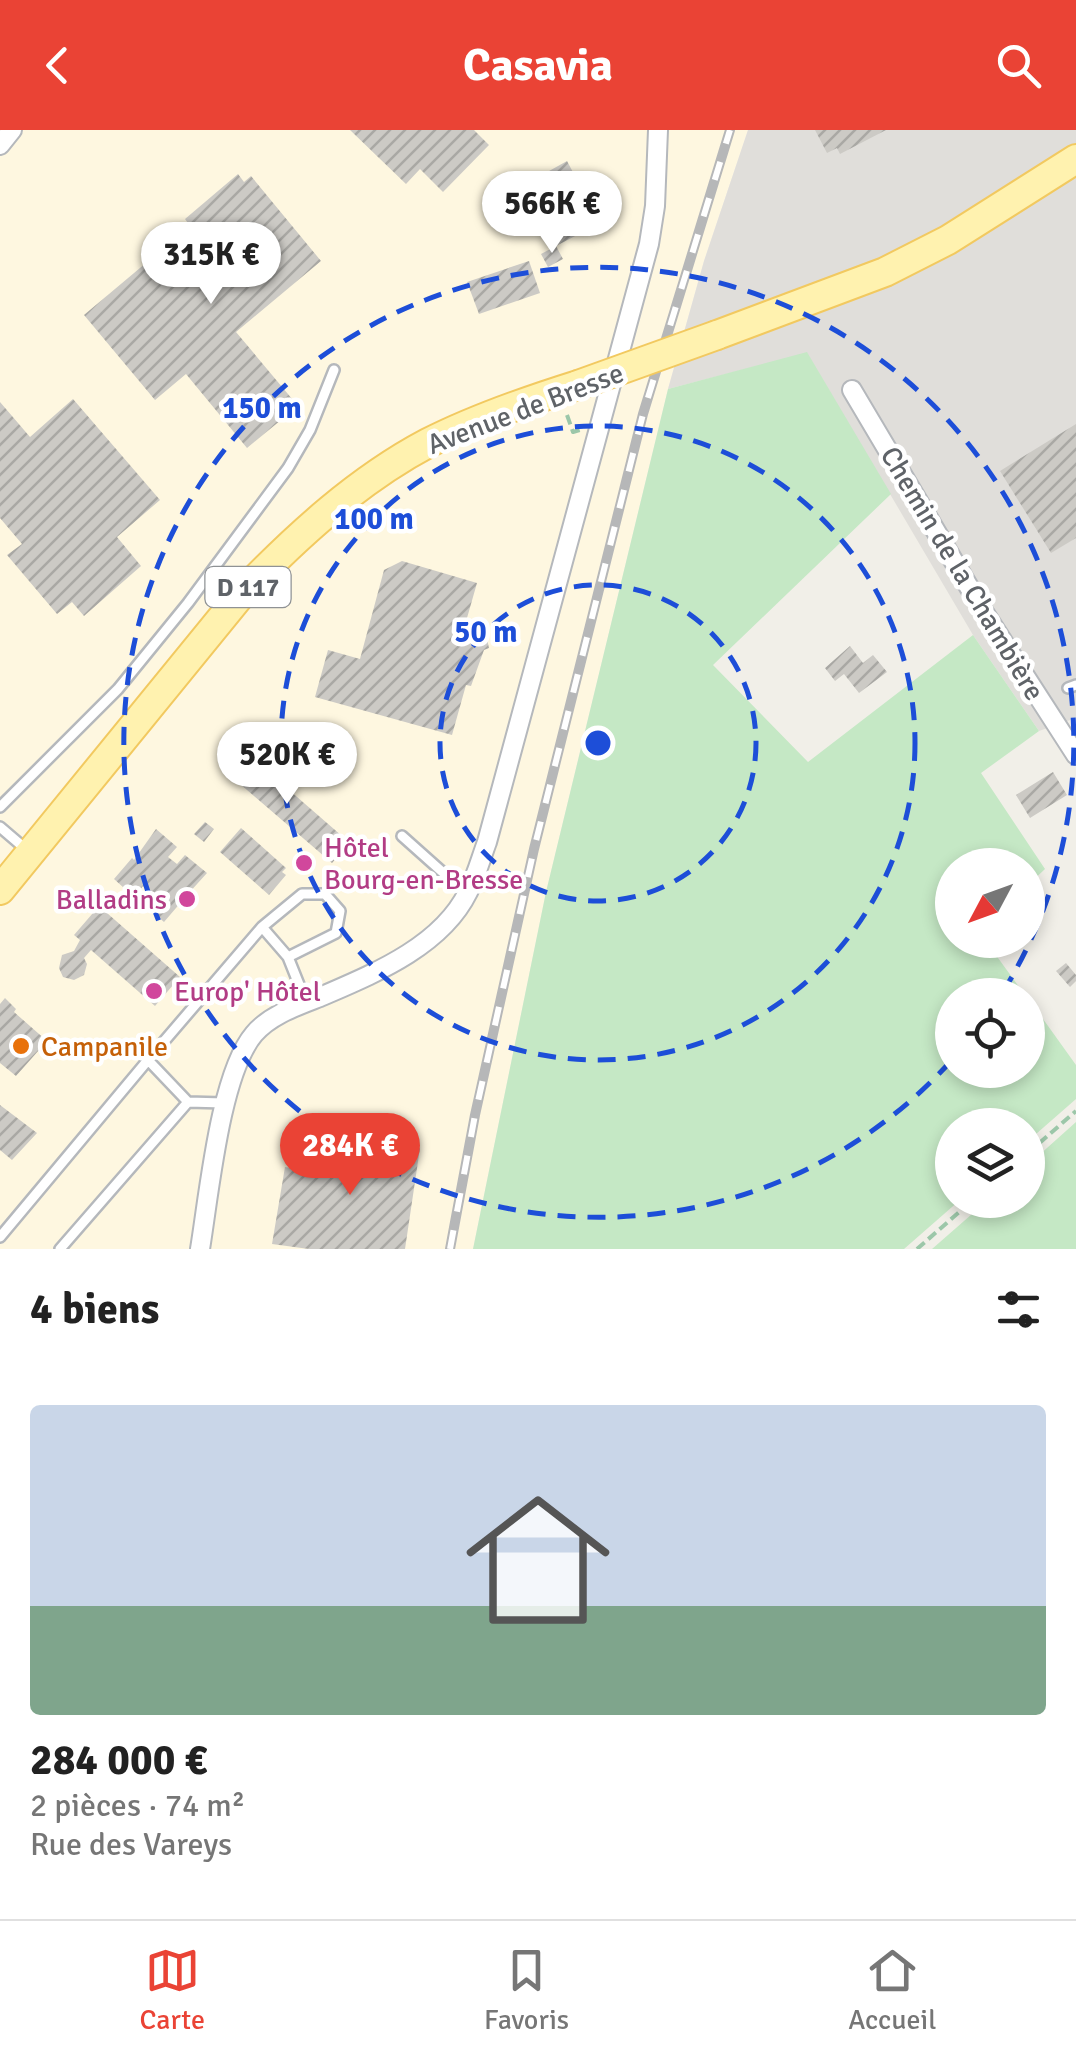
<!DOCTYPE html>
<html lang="fr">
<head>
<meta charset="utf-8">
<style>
  body { margin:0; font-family:Signika,sans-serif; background:#f2f2f2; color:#222; height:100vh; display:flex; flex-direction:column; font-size:38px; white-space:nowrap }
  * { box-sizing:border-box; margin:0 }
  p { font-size:32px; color:#767676 }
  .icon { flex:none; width:55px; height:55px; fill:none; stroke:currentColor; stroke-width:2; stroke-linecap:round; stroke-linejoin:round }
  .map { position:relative; height:1119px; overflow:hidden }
  .details { display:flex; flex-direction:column; background:#fff; flex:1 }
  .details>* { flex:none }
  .needle { width:65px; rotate:229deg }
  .tools { position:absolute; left:935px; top:718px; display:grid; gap:20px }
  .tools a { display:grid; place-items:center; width:110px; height:110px; border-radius:50%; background:#fff; box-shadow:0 5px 15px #0003; font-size:50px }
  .price { position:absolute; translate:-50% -85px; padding:0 22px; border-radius:35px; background:#fff; color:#222; font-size:32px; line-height:65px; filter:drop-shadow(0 2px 5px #0008) }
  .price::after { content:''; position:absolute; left:50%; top:60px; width:30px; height:22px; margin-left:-15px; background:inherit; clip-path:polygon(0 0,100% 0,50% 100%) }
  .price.selected { background:#ea4335; color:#fff }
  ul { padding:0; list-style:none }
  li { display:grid; align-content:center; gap:20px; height:530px; padding:0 30px }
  li span { display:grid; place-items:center; height:310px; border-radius:10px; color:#555 }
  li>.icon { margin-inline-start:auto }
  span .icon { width:180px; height:180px; fill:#fffc; stroke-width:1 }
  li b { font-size:42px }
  h2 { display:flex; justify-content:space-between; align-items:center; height:120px; padding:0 30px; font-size:42px }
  header { display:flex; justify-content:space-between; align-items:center; height:130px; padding:0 30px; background:#ea4335; color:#fff; font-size:45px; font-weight:800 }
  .tab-bar { display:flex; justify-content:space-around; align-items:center; height:140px; border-top:2px solid #e0e0e0; background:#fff; font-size:28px; color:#767676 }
  .tab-bar a { display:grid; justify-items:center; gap:5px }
  .tab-bar .selected { color:#ea4335 }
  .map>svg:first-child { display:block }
</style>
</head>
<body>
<header><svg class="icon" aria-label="back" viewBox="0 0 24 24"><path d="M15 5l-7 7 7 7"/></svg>Casavia<svg class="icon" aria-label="search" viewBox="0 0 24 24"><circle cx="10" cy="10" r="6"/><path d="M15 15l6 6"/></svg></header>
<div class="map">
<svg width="1076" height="1119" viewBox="0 0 1076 1119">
  <defs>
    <pattern id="building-hatch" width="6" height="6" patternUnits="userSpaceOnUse" patternTransform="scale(2.5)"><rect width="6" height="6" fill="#cccac5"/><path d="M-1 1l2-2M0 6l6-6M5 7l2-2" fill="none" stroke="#a9a8a4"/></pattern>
  </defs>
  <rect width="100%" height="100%" fill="#f1efe8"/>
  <!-- commercial -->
  <path fill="#fef7e0" d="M0,0H748L704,131L668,259L546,762L473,1119H0Z"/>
  <!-- industrial -->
  <path fill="#e0deda" d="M748,0H1076V588L1039,601L973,505L807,223L668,259L704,131Z"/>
  <!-- grass -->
  <path fill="#c5e8c5" d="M807,222L891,364L713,535L808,632L973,505L1039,601L981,643L1045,739L1028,755V735H952V810H985L1025,865H952V940H1028V868L1076,935V969L1028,1011V995H952V1070H960L904,1119H473L546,762L668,259Z
    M1076,992V1119H932L988,1070H1028V1035Z"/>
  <!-- building -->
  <path fill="url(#building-hatch)" d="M350,0H474L489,15L443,62L420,39L406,54Z
    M815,0H886L840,24L837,18L827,23Z
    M567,31L600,93L556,116L524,55Z
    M238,44L244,52L251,46L321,131L236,202L298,276L247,318L186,244L155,270L84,185L190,96L185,89Z
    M556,116L563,129L548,137L541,124Z
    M529,131L540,163L479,184L467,152Z
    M73,269L160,370L117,407L141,436L84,486L72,472L57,484L7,425L22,414L0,388V272L30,307Z
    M1076,294V408L1051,423L1000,341Z
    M402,431L477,453L463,502L487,509L489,518L484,520L471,556L466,555L452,605L315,567L328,520L360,529L384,440Z
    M850,516L863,533L873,525L887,542L859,563L844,544L835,551L825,538Z
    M243,620L350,713L332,733L225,641Z
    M1053,642L1067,665L1030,688L1016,665Z
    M205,692L214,699L204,712L194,704Z
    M241,698L286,738L282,742L286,745L269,765L220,722Z
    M156,699L177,717L168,727L177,734L185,725L207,743L188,764L194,769L188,776L182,771L164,792L143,774L152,764L143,756L134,767L114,749L132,728L134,730Z
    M99,776L180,847L155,876L91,820L84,828L87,834L84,845L74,850L63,847L59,838L62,825L74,821L80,810L74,805Z
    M1066,833L1076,845V851L1070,857L1056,841Z
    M5,868L16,879L14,882L47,911L16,946L0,933V874Z
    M0,975L37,1003L12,1030L0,1020Z
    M328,1004L420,1018L405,1119H309L272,1114L285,1037L322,1043Z"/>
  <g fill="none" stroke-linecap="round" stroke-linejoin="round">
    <defs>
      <path id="lane" d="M1068,558L1076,555
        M0,677L118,559L188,473L288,338L310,300L334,240
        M0,697L28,721
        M402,706L467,764
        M262,797L302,764H325L340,781L336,803L288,827
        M224,973L188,972L148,930L262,797L288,827L306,872
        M0,1107L148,930
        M60,1119L188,972"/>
      <path id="street" d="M0,15L12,0
        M852,260L985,484L1076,625
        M200,1119C209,1065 220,944 254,904C270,885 297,876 320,867C373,844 441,817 468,762C476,747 481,728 487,712L649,114L655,76L658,0"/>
      <path id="primary" d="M717,205L885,142L948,110L1076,29
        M0,760L243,462C297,406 358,350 428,313C475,289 527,271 578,255"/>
    </defs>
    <!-- lane casing -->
    <use href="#lane" stroke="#b5b8bc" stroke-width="14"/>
    <!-- street casing -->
    <use href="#street" stroke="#b5b8bc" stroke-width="22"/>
    <!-- primary casing -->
    <use href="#primary" stroke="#f2c960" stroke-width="32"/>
    <!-- path -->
    <path stroke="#9cc7a9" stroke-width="4" stroke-dasharray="10 5" stroke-linecap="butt" d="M567,285L573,302L580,300
      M1028,1023L1076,981
      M917,1119L973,1070"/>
    <!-- lane -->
    <use href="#lane" stroke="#fff" stroke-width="9"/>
    <!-- street -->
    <use href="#street" stroke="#fff" stroke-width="18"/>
    <!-- primary -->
    <use href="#primary" stroke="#fff2af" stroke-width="28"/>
    <defs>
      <path id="rail" d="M450,1119L475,985L534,719L643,284L730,0"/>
    </defs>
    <!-- rail casing -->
    <use href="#rail" stroke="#b6b7b8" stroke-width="10"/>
    <!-- rail -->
    <use href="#rail" stroke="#fff" stroke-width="6" stroke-dasharray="19" stroke-linecap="butt"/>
    <defs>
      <path id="primary-bridge" d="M578,255L717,205"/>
    </defs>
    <!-- primary-bridge casing -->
    <use href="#primary-bridge" stroke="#f2c960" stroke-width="32" stroke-linecap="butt"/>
    <!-- primary-bridge -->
    <use href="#primary-bridge" stroke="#fff2af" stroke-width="28"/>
  </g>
  <!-- distance rings -->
  <g fill="none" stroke="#1d4ed8" stroke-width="5" stroke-dasharray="18 12">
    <circle cx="598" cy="613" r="158"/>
    <circle cx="598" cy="613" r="317"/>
    <path d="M951 931A475 475 0 1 1 1001 865"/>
  </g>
  <!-- markers -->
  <g fill="#d1479c" stroke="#fff" stroke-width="4">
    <circle cx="304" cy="733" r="10"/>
    <circle cx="187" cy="769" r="10"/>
    <circle cx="154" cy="861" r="10"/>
  </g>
  <circle fill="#e8710a" stroke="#fff" stroke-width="4" cx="21" cy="916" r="10"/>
  <g text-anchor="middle" stroke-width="9" stroke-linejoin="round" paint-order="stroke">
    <!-- shield labels -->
    <rect fill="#fff" stroke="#8f9295" stroke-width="2.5" x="205.5" y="437" width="85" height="40" rx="8"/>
    <g font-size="25" font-weight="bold" fill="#5f6368">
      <text x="248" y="466">D 117</text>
    </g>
    <!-- street labels -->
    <g font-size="28" fill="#5f6368" stroke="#fff">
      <text transform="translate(525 278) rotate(-21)" y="10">Avenue de Bresse</text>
      <text transform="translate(963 443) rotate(59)" y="10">Chemin de la Chambière</text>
    </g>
    <!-- hotel labels -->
    <g font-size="28" fill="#b23c85" stroke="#fff" text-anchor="start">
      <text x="324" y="727">Hôtel<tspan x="324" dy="32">Bourg-en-Bresse</tspan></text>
      <text x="167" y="779" text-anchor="end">Balladins</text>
      <text x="174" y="871">Europ' Hôtel</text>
    </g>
    <!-- food labels -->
    <g font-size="28" fill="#c56008" stroke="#fff" text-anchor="start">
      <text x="41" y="926">Campanile</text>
    </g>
  </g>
  <circle cx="598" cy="613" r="15" fill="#1d4ed8" stroke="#fff" stroke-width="5"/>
  <g font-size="30" text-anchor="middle" font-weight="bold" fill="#1d4ed8" stroke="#fff" stroke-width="9" stroke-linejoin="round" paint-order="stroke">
    <text x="262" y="288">150 m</text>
    <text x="374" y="399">100 m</text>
    <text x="486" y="512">50 m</text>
  </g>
</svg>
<div class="tools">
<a><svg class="needle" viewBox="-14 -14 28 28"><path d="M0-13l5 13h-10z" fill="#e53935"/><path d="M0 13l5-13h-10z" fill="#767676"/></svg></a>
<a><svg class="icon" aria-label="locate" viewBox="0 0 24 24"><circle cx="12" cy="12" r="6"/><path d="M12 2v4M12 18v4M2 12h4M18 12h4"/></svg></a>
<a><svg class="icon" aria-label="layers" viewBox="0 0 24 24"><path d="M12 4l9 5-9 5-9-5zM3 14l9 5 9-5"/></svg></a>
</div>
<b class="price" style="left:552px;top:126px">566K €</b>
<b class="price" style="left:211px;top:177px">315K €</b>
<b class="price" style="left:287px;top:677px">520K €</b>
<b class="price selected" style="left:350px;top:1068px">284K €</b>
</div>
<section class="details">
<h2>4 biens<svg class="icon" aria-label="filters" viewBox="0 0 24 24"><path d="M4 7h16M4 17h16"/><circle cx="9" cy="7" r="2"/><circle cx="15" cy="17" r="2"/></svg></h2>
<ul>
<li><span style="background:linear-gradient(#c9d6e8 65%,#7fa58c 0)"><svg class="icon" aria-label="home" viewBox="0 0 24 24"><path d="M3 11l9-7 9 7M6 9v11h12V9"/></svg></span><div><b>284 000 €</b><p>2 pièces · 74 m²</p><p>Rue des Vareys</p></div></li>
</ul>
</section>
<nav class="tab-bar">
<a class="selected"><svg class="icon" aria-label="map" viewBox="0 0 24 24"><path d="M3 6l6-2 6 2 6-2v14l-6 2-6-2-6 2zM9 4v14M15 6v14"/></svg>Carte</a>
<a><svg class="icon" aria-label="saved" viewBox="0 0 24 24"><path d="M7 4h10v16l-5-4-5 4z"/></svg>Favoris</a>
<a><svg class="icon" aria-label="home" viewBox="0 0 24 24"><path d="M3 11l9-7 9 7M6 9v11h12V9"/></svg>Accueil</a>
</nav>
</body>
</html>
